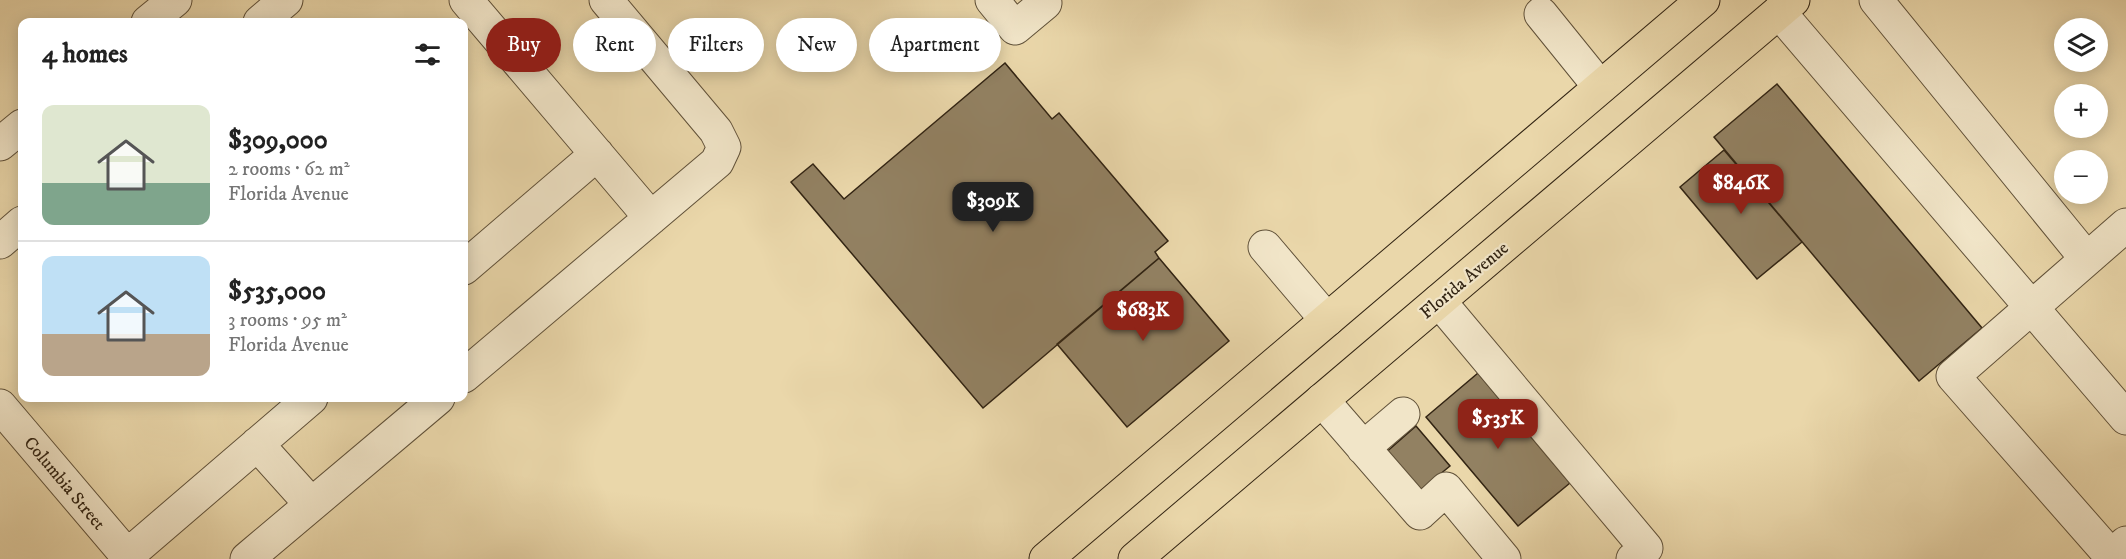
<!DOCTYPE html>
<html lang="en">
<head>
<meta charset="utf-8">
<style>
  body { margin:0; font-family:"IM FELL DW Pica",serif; background:#f2f2f2; color:#222; height:100vh; display:flex; flex-direction:column; font-size:22px; white-space:nowrap }
  * { box-sizing:border-box; margin:0 }
  p { font-size:20px; color:#767676 }
  .icon { flex:none; width:33px; height:33px; fill:none; stroke:currentColor; stroke-width:2; stroke-linecap:round; stroke-linejoin:round }
  .map { position:relative; flex:1; overflow:hidden }
  .panel { position:absolute; left:18px; top:18px; width:450px; height:384px; display:flex; flex-direction:column; background:#fff; border-radius:12px; box-shadow:0 3px 15px #0003 }
  .panel>* { flex:none }
  .banner { position:absolute; left:486px; top:18px; width:570px; height:54px; display:flex; gap:12px }
  .buttons { position:absolute; left:2054px; top:18px; display:grid; gap:12px }
  .buttons a { display:grid; place-items:center; width:54px; height:54px; border-radius:50%; background:#fff; box-shadow:0 3px 15px #0003; font-size:30px }
  .price { position:absolute; translate:-50% -51px; padding:0 14px; border-radius:12px; background:#8f2418; color:#fff; font-size:20px; line-height:39px; filter:drop-shadow(0 2px 3px #0008) }
  .price::after { content:''; position:absolute; left:50%; top:36px; width:18px; height:14px; margin-left:-9px; background:inherit; clip-path:polygon(0 0,100% 0,50% 100%) }
  .price.selected { background:#222; color:#fff }
  ul { padding:0; list-style:none }
  li { display:flex; align-items:center; gap:18px; height:150px; padding:0 24px }
  li+li { border-top:2px solid #e0e0e0 }
  li span { display:grid; place-items:center; flex:none; width:168px; height:120px; border-radius:12px; color:#555 }
  li>.icon { margin-inline-start:auto }
  span .icon { width:72px; height:72px; fill:#fffc; stroke-width:1 }
  li b { font-size:26px }
  h2 { display:flex; justify-content:space-between; align-items:center; height:72px; padding:0 24px; font-size:26px }
  .chip { padding:0 21px; border-radius:27px; background:#fff; box-shadow:0 3px 15px #0003; font-size:21px; line-height:54px }
  .chip.selected { background:#8f2418; color:#fff }
  .map>svg:first-child { display:block }
</style>
</head>
<body>
<div class="map">
<svg width="2126" height="559" viewBox="0 0 2126 559">
  <rect width="100%" height="100%" fill="#ead7aa"/>
  <filter id="stains"><feTurbulence type="fractalNoise" baseFrequency=".00333" numOctaves="4"/><feColorMatrix values="0 0 0 0 .2 0 0 0 0 .09 0 0 0 0 .02 0 0 0 .5 -.17"/></filter>
  <radialGradient id="worn" r=".72"><stop offset=".6" stop-color="#630" stop-opacity="0"/><stop offset="1" stop-color="#630" stop-opacity=".3"/></radialGradient>
  <!-- building -->
  <path fill="#928162" stroke="#322413" stroke-width="1.5" d="M1005,63L1052,119L1059,113L1168,241L1155,252L1159,258L983,408L791,182L813,164L844,199Z
    M1777,84L1982,328L1919,381L1714,137Z
    M1724,150L1802,242L1757,279L1680,187Z
    M1159,258L1229,341L1127,427L1057,344Z
    M1478,373L1570,483L1518,526L1426,417Z
    M1416,426L1450,466L1416,494L1383,455Z"/>
  <g fill="none" stroke-linecap="round" stroke-linejoin="round">
    <defs>
      <path id="minor" d="M466,0L651,218
        M992,0L1015,28L1045,3
        M1876,0L2086,258
        M1779,12L2126,418
        M1541,14L1600,87
        M148,22L175,0
        M260,22L286,0
        M0,144L22,126
        M2126,225L1953,376L2111,556L2126,543
        M0,242L22,223
        M1265,247L1327,320
        M464,268L597,154
        M1439,301L1646,548L1633,559
        M464,376L717,162L724,147L716,131L606,0
        M1322,400L1420,513L1446,489L1504,559
        M0,406L130,559
        M257,444L311,504
        M1363,448L1403,414
        M127,556L311,398
        M247,559L438,398"/>
      <path id="major" d="M1046,559L1703,0
        M1135,559L1793,0"/>
    </defs>
    <!-- minor casing -->
    <use href="#minor" stroke="#605139" stroke-width="35"/>
    <!-- major casing -->
    <use href="#major" stroke="#322413" stroke-width="35"/>
    <!-- minor -->
    <use href="#minor" stroke="#f1e5c8" stroke-width="33"/>
    <!-- major -->
    <use href="#major" stroke="#ead7aa" stroke-width="33"/>
  </g>
  <g text-anchor="middle" stroke-width="4.5" stroke-linejoin="round" paint-order="stroke">
    <!-- street labels -->
    <g font-size="18" fill="#322413" stroke="#f1e5c8">
      <text transform="translate(1464 280) rotate(-40)" y="6">Florida Avenue</text>
      <text transform="translate(65 483) rotate(50)" y="6">Columbia Street</text>
    </g>
  </g>
  <rect width="100%" height="100%" filter="url(#stains)"/>
  <rect width="100%" height="100%" fill="url(#worn)"/>
</svg>
<div class="buttons">
<a><svg class="icon" aria-label="layers" viewBox="0 0 24 24"><path d="M12 4l9 5-9 5-9-5zM3 14l9 5 9-5"/></svg></a>
<a>+</a>
<a>−</a>
</div>
<b class="price" style="left:1741px;top:215px">$846K</b>
<b class="price selected" style="left:993px;top:233px">$309K</b>
<b class="price" style="left:1143px;top:342px">$683K</b>
<b class="price" style="left:1498px;top:450px">$535K</b>
<div class="banner">
<a class="chip selected">Buy</a>
<a class="chip">Rent</a>
<a class="chip">Filters</a>
<a class="chip">New</a>
<a class="chip">Apartment</a>
</div>
<section class="panel">
<h2>4 homes<svg class="icon" aria-label="filters" viewBox="0 0 24 24"><path d="M4 7h16M4 17h16"/><circle cx="9" cy="7" r="2"/><circle cx="15" cy="17" r="2"/></svg></h2>
<ul>
<li><span style="background:linear-gradient(#dfe7d0 65%,#7fa58c 0)"><svg class="icon" aria-label="home" viewBox="0 0 24 24"><path d="M3 11l9-7 9 7M6 9v11h12V9"/></svg></span><div><b>$309,000</b><p>2 rooms · 62 m²</p><p>Florida Avenue</p></div></li>
<li><span style="background:linear-gradient(#bfe0f5 65%,#b9a48a 0)"><svg class="icon" aria-label="home" viewBox="0 0 24 24"><path d="M3 11l9-7 9 7M6 9v11h12V9"/></svg></span><div><b>$535,000</b><p>3 rooms · 95 m²</p><p>Florida Avenue</p></div></li>
</ul>
</section>
</div>
</body>
</html>
